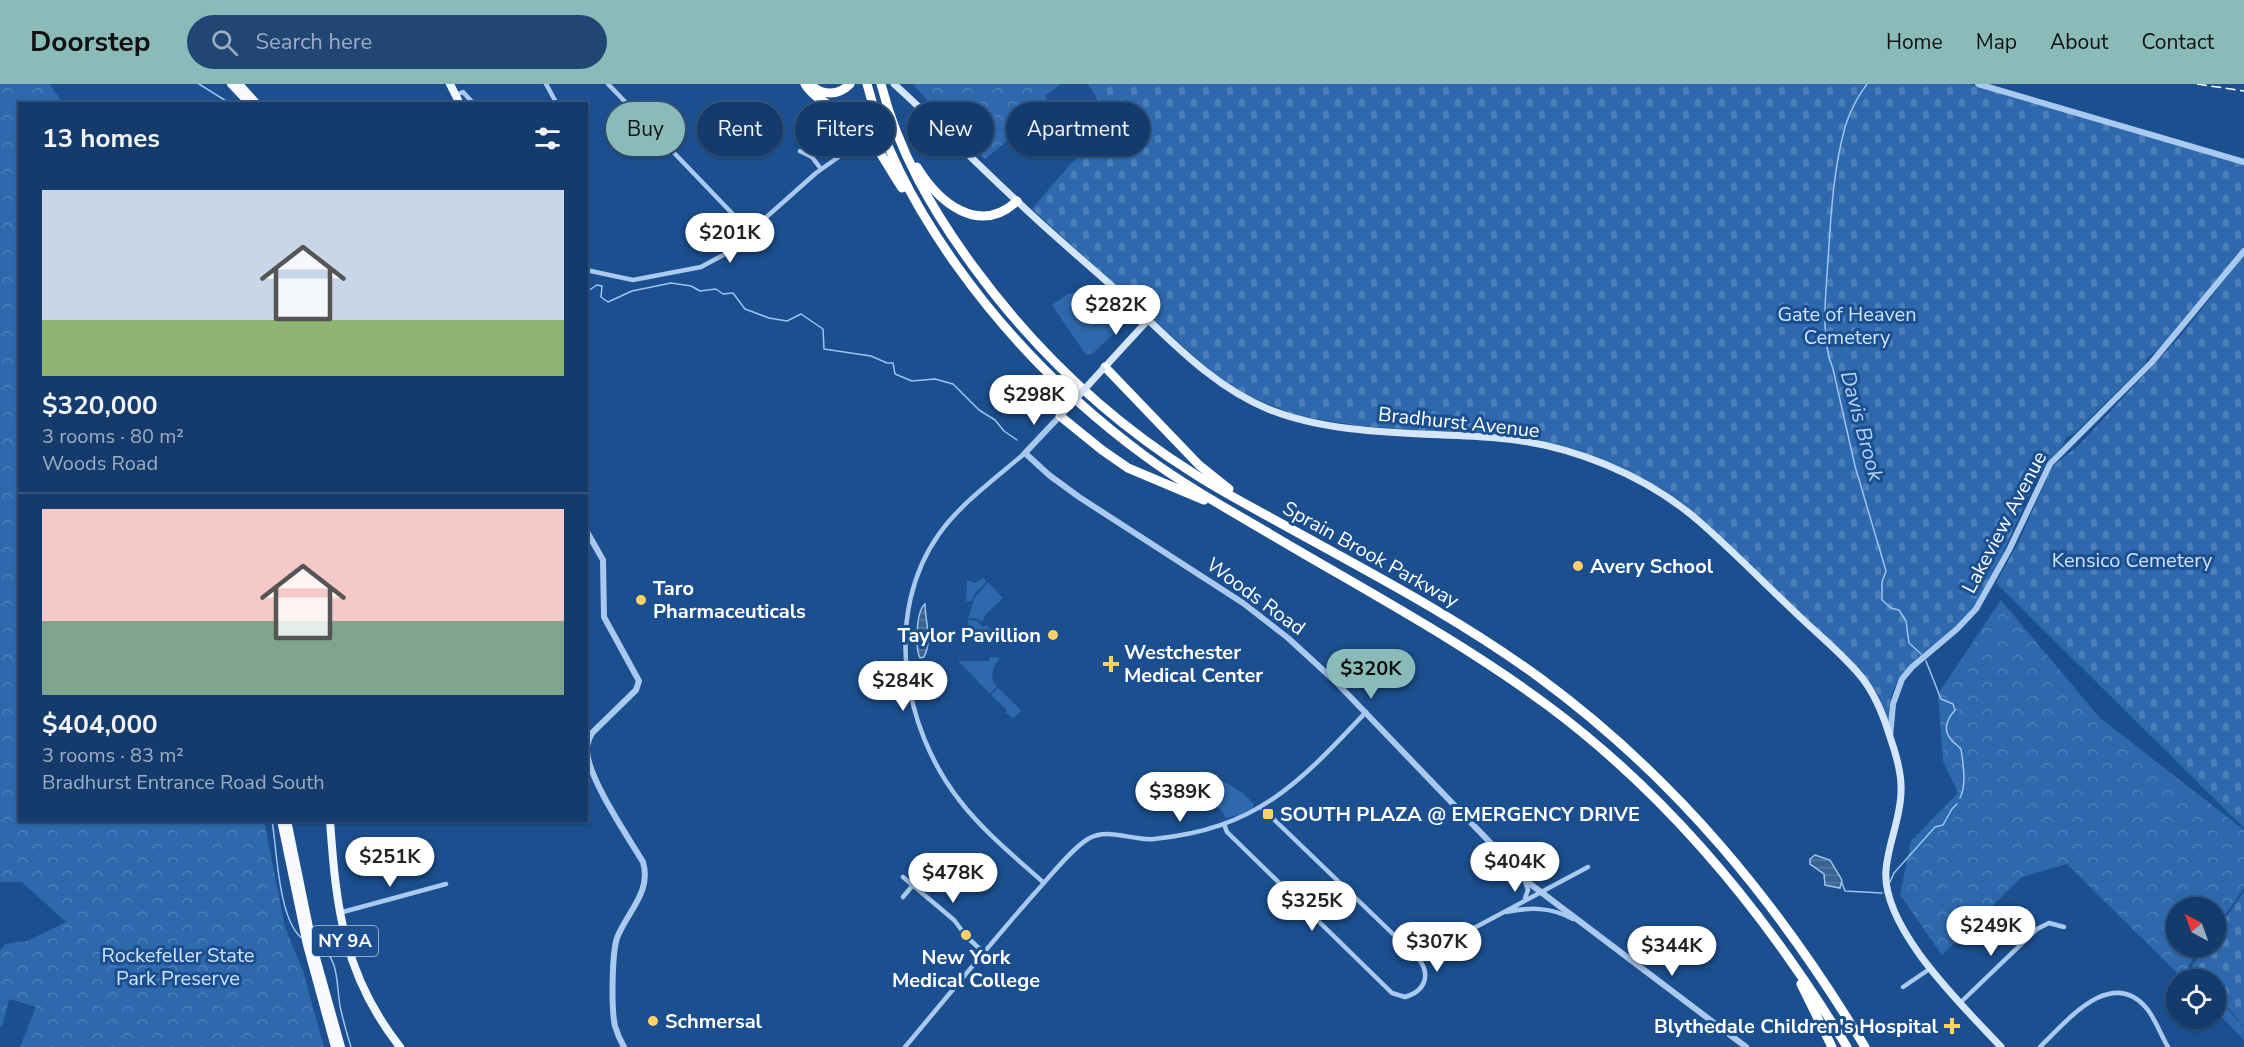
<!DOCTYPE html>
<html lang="en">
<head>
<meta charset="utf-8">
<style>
  body { margin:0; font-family:"Nunito Sans",sans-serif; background:#214673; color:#f1f3f6; height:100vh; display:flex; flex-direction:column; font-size:22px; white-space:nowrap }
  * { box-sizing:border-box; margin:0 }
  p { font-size:20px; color:#9dadc1 }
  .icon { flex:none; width:33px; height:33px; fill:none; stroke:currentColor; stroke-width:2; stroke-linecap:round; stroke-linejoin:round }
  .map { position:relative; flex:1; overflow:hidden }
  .panel { position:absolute; left:18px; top:18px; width:570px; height:720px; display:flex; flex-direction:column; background:#143b6b; border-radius:0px; box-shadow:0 2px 4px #0004,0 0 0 2px #33557e }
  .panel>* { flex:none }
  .hud { position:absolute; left:606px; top:18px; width:570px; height:54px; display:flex; gap:12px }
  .needle { width:39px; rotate:319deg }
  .tools { position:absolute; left:2166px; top:813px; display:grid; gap:12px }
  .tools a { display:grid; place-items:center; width:60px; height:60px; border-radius:50%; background:#143b6b; box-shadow:0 2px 4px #0004,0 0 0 2px #33557e; font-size:30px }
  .price { position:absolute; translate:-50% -51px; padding:0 14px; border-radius:21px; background:#fff; color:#222; font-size:20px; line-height:39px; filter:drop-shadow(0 2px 3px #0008) }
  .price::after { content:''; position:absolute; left:50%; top:36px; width:18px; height:14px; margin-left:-9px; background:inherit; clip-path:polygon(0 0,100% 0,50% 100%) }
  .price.selected { background:#8bbbb9; color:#111 }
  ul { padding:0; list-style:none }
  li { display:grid; align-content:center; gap:12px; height:318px; padding:0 24px }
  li+li { border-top:2px solid #33557e }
  li span { display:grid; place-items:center; height:186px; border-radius:0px; color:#555 }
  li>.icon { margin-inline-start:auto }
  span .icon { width:108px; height:108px; fill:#fffc; stroke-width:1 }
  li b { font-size:26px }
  h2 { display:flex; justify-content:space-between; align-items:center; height:72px; padding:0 24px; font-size:26px }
  .tag { padding:0 21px; border-radius:27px; background:#143b6b; box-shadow:0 2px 4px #0004,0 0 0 2px #33557e; font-size:21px; line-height:54px }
  .tag.selected { background:#8bbbb9; color:#111 }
  header { display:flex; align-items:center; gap:36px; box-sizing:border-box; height:84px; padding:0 30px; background:#8bbbb9; color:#111 }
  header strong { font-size:28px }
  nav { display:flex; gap:33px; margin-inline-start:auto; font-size:21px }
  .search { width:420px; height:54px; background:#214673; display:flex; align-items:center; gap:15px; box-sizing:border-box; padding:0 21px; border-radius:33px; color:#9dadc1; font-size:22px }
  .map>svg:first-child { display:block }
</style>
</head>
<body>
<header>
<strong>Doorstep</strong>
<div class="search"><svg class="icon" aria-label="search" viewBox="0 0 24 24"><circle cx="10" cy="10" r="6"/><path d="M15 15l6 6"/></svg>Search here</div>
<nav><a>Home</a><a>Map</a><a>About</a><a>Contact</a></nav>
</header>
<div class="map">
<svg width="2244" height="963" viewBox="0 0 2244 963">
  <defs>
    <pattern id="forest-crowns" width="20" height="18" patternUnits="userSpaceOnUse" patternTransform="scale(1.5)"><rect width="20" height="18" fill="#2e69ad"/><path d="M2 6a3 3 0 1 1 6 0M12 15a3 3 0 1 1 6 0" fill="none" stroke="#4d80b9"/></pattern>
    <pattern id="cemetery-stones" width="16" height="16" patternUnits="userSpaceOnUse" patternTransform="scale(1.5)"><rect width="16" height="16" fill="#2e69ad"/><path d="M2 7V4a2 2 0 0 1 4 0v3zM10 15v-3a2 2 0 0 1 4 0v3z" fill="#4d80b9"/></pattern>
    <pattern id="water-rules" width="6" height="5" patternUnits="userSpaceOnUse" patternTransform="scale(1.5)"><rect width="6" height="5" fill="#3c6290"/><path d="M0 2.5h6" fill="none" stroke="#597aa1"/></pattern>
  </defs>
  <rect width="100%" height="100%" fill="#1b4f8f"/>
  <!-- grass -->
  <path fill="#2e69ad" d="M1089,205L1106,211L1132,233L1092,270L1086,271L1052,221L1068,210Z
    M984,494L986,498L976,508L971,517H966L967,496L975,499Z
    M988,498L1003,514L986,530L982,538L975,534L968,535L974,515Z
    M968,536L977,537L983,543L986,541L993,548L967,549Z
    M990,573L1000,574C993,583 988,593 997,602L990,610L958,577H989Z
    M998,604L1021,626L1019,630L1012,634L1006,629L1007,626L991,611Z
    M1218,694L1243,709L1253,719V724L1239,731L1226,734L1223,729L1204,709L1205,706Z"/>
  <!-- forest -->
  <path fill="url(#forest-crowns)" d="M0,0H49L63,19L20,20V736L264,737L285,843L303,887L324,963H20L36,923L9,915L2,943L0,942V867L5,860L27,857L66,838L22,798H0Z
    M913,0H1061L1045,12L1058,35L1023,44L985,75L940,31Z
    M2001,516L2099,633L2244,746V804L2216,844V824H2176V862L2202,863L2188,882L2200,895H2183L2067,780L2022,793L1942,871L1900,811L1911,757L1958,709L1943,677L1938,610Z
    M2216,912L2244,944V956L2216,927Z"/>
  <!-- cemetery -->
  <path fill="url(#cemetery-stones)" d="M1088,0H1970L2244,81V162L2158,266L2147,274L2145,280L2074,350L2066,354C2062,368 2046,378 2039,391C2020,426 2007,464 1988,499C1981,511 1975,524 1966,534C1938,561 1881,590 1890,637L1887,638L1878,610L1856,583L1702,435L1672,411L1636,391L1545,358L1518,353L1361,342L1298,332L1247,312L1216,292L1032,125L1066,85L1097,53L1104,39L1105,28Z
    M2244,171V744L1996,499L2019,457L2052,383L2080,360L2183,249Z
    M2244,807V943L2216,909V896L2204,895L2192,882L2206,863L2216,862V848Z"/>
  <!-- water -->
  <path fill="url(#water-rules)" stroke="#9cc4f0" stroke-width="1.5" d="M925,520C925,539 933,555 924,573L920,574C915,564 916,527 925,520Z
    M1815,771L1830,776L1842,796L1840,804L1825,801L1824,790L1810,780V775Z"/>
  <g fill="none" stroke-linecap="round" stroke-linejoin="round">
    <!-- stream -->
    <path stroke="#9cc4f0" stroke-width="1.5" d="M199,0L231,20
      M1867,0C1858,12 1851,25 1846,40C1833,84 1831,132 1828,176C1826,210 1820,254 1833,285L1855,382L1886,487L1882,498V516L1891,524L1899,526L1906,537L1909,559L1921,570
      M586,205H591L597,201L602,202L601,213L608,218L632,207L671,199L691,202L700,207L716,205L723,210L733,209L745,225L769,234L787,237L801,230L823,245L824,265L871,272L887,279H893L895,290L912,297L935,295L953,300L979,326L995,336L1004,347L1017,356
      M1926,577L1941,615L1953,620L1955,626C1948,634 1942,644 1950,654C1953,659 1958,661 1961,665C1963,679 1967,701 1960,714
      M272,736C277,765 278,837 303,855
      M1890,798L1894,789L1935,743L1943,741L1952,725L1957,720
      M1842,799L1845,807L1882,809
      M316,860C340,872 336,899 340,922C343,936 347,950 351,963"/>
    <!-- minor -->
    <path stroke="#a9c9ee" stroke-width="4.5" d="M546,0L557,20
      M608,0L750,148
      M456,11L463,8L474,20
      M800,67L812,73L821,85
      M586,186L633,196L701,183L725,170L816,89L840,72
      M1025,369C996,394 961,419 939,450C883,529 902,643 960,717C984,748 1015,773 1044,799
      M1224,740L1227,748L1392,909L1405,913C1426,907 1431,890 1418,874L1262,724
      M903,793L954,836L967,853L983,868
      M1525,797L1528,806L1525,814
      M903,813L913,801
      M1506,828C1530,823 1551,823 1573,835
      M339,829L446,800
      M1418,874L1588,783
      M1903,903L1931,884
      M1960,919L2037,845L2049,839L2064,843
      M905,963C948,912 990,860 1034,810C1048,795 1071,765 1088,755C1108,743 1132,757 1154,755C1257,745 1299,699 1366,628
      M2040,963C2066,938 2112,880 2148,926C2156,937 2161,951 2168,963"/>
    <!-- tertiary -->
    <path stroke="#a9c9ee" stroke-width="6" d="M1978,0L2244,78
      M1060,332L1025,369L1049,391L1079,413L1243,519L1288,554L1335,597L1529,799L1746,963
      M586,446L603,476L604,533L639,597L636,606L592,649C589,655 586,661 587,667C588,694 628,753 643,778C652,808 627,828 617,854C612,869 611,925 615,942C617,949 620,956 624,963
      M1890,653L1893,620L1902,595L1912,583L1957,545L1976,525L2009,466L2050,380L2152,278L2244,167"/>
    <!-- secondary -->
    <path stroke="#d6e6fa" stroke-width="7" d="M894,0C936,38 975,78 1016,116C1051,150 1088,180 1124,213C1169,254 1210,301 1268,325C1337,353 1424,348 1497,354C1570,360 1647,391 1701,439C1735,469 1767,502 1800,533C1821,553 1845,572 1863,595C1875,611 1884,633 1890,653C1896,670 1902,689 1901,707C1901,734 1888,759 1886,786C1881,844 1963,922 2001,963
      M1103,285L1148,236"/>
    <!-- primary -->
    <path stroke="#f0f6ff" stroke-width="8" d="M450,0L460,20
      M330,736C336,825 344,892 400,963"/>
    <!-- trunk -->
    <path stroke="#f8faff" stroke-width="8" d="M231,0L250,20
      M239,0L257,20
      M281,736L307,861L335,963
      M287,736L313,863L341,963"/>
    <!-- motorway -->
    <path stroke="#fff" stroke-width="9" d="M805,0C817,19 840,24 856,39C876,57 887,82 902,104
      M810,0C822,12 838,12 850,0
      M867,0C884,67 917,126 957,182C1009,255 1073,319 1145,372C1183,400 1224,423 1265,447C1359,503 1458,555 1547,621C1671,713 1767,831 1847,963
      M881,0C898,67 932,126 973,182C1033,264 1107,335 1193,389C1219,406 1246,420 1273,435C1363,485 1457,533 1540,594C1677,695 1778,819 1865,963
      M917,83C939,119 979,152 1017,117
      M1105,283L1199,381L1229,405
      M1060,332L1102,366L1128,384L1204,416
      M1801,900L1832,963"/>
    <!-- rail -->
    <path stroke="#fff" stroke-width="1.5" stroke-dasharray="10 4.5" stroke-linecap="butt" d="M2197,0L2244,7"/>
    <!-- secondary-bridge -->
    <path stroke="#d6e6fa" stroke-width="7" d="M1061,331L1102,286"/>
  </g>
  <!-- markers -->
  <g fill="#ffd166" stroke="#1b4f8f" stroke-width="2">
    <circle cx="1578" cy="482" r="6"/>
    <circle cx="641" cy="516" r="6"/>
    <circle cx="1053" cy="551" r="6"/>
    <path d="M1108 571h6v6h6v6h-6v6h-6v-6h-6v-6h6z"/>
    <rect x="1262" y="724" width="12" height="12" rx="3"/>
    <circle cx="966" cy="851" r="6"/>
    <circle cx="653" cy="937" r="6"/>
    <path d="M1949 933h6v6h6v6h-6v6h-6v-6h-6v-6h6z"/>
  </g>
  <g text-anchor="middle" stroke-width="6" stroke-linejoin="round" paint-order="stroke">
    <!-- shield labels -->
    <rect fill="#1b4f8f" stroke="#bbcadd" stroke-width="1.5" x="312" y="842" width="66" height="30" rx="4.5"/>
    <g font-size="18" font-weight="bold" fill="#fff">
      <text x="345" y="863">NY 9A</text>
    </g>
    <!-- park labels -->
    <g font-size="20" fill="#cfe3fa" stroke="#1b4f8f">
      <text x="1847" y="237">Gate of Heaven<tspan x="1847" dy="23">Cemetery</tspan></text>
      <text x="2132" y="483">Kensico Cemetery</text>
      <text x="178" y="878">Rockefeller State<tspan x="178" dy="23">Park Preserve</tspan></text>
    </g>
    <!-- street labels -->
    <g font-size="20" fill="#fff" stroke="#1b4f8f">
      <text transform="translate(1459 338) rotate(6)" y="7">Bradhurst Avenue</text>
      <text transform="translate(2004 438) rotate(-62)" y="7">Lakeview Avenue</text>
      <text transform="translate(1371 470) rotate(29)" y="7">Sprain Brook Parkway</text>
      <text transform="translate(1256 512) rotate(36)" y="7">Woods Road</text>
    </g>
    <!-- poi labels -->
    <g font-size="20" font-weight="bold" fill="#fff" stroke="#1b4f8f" text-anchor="start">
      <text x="1590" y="489">Avery School</text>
      <text x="653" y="511">Taro<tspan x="653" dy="23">Pharmaceuticals</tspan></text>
      <text x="1041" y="558" text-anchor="end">Taylor Pavillion</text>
      <text x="1124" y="575">Westchester<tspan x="1124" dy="23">Medical Center</tspan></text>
      <text x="1280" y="737">SOUTH PLAZA @ EMERGENCY DRIVE</text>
      <text x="966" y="880" text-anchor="middle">New York<tspan x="966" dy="23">Medical College</tspan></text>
      <text x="665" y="944">Schmersal</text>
      <text x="1938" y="949" text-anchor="end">Blythedale Children's Hospital</text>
    </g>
    <!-- water labels -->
    <g font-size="21" font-style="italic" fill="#b5d3f5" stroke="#1b4f8f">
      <text transform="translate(1862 342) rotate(75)" y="7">Davis Brook</text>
    </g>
  </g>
</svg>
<div class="tools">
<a><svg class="needle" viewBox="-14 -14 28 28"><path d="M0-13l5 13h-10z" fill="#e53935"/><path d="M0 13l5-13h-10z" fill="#9dadc1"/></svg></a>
<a><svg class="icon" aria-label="locate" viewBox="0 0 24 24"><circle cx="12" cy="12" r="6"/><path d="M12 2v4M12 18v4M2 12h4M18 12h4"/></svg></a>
</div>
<b class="price" style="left:730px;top:180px">$201K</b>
<b class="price" style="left:1116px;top:252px">$282K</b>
<b class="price" style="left:1034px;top:342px">$298K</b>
<b class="price selected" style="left:1371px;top:616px">$320K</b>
<b class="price" style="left:903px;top:628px">$284K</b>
<b class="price" style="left:1180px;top:739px">$389K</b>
<b class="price" style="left:390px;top:804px">$251K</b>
<b class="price" style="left:1515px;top:809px">$404K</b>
<b class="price" style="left:953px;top:820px">$478K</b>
<b class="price" style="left:1312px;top:848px">$325K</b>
<b class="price" style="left:1991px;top:873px">$249K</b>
<b class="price" style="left:1437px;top:889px">$307K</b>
<b class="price" style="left:1672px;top:893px">$344K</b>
<div class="hud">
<a class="tag selected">Buy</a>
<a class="tag">Rent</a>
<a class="tag">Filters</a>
<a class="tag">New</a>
<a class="tag">Apartment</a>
</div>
<section class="panel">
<h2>13 homes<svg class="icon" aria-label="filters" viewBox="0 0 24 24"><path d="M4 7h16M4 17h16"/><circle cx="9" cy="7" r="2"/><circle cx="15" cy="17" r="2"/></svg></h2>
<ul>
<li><span style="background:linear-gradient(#c9d6e8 70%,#8fb573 0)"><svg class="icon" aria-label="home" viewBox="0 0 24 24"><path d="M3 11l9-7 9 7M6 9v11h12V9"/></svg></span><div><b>$320,000</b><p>3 rooms · 80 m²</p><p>Woods Road</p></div></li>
<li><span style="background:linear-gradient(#f6c9c9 60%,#7fa58c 0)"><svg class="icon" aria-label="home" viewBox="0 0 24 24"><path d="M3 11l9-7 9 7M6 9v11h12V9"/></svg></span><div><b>$404,000</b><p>3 rooms · 83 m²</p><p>Bradhurst Entrance Road South</p></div></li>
</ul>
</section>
</div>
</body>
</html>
